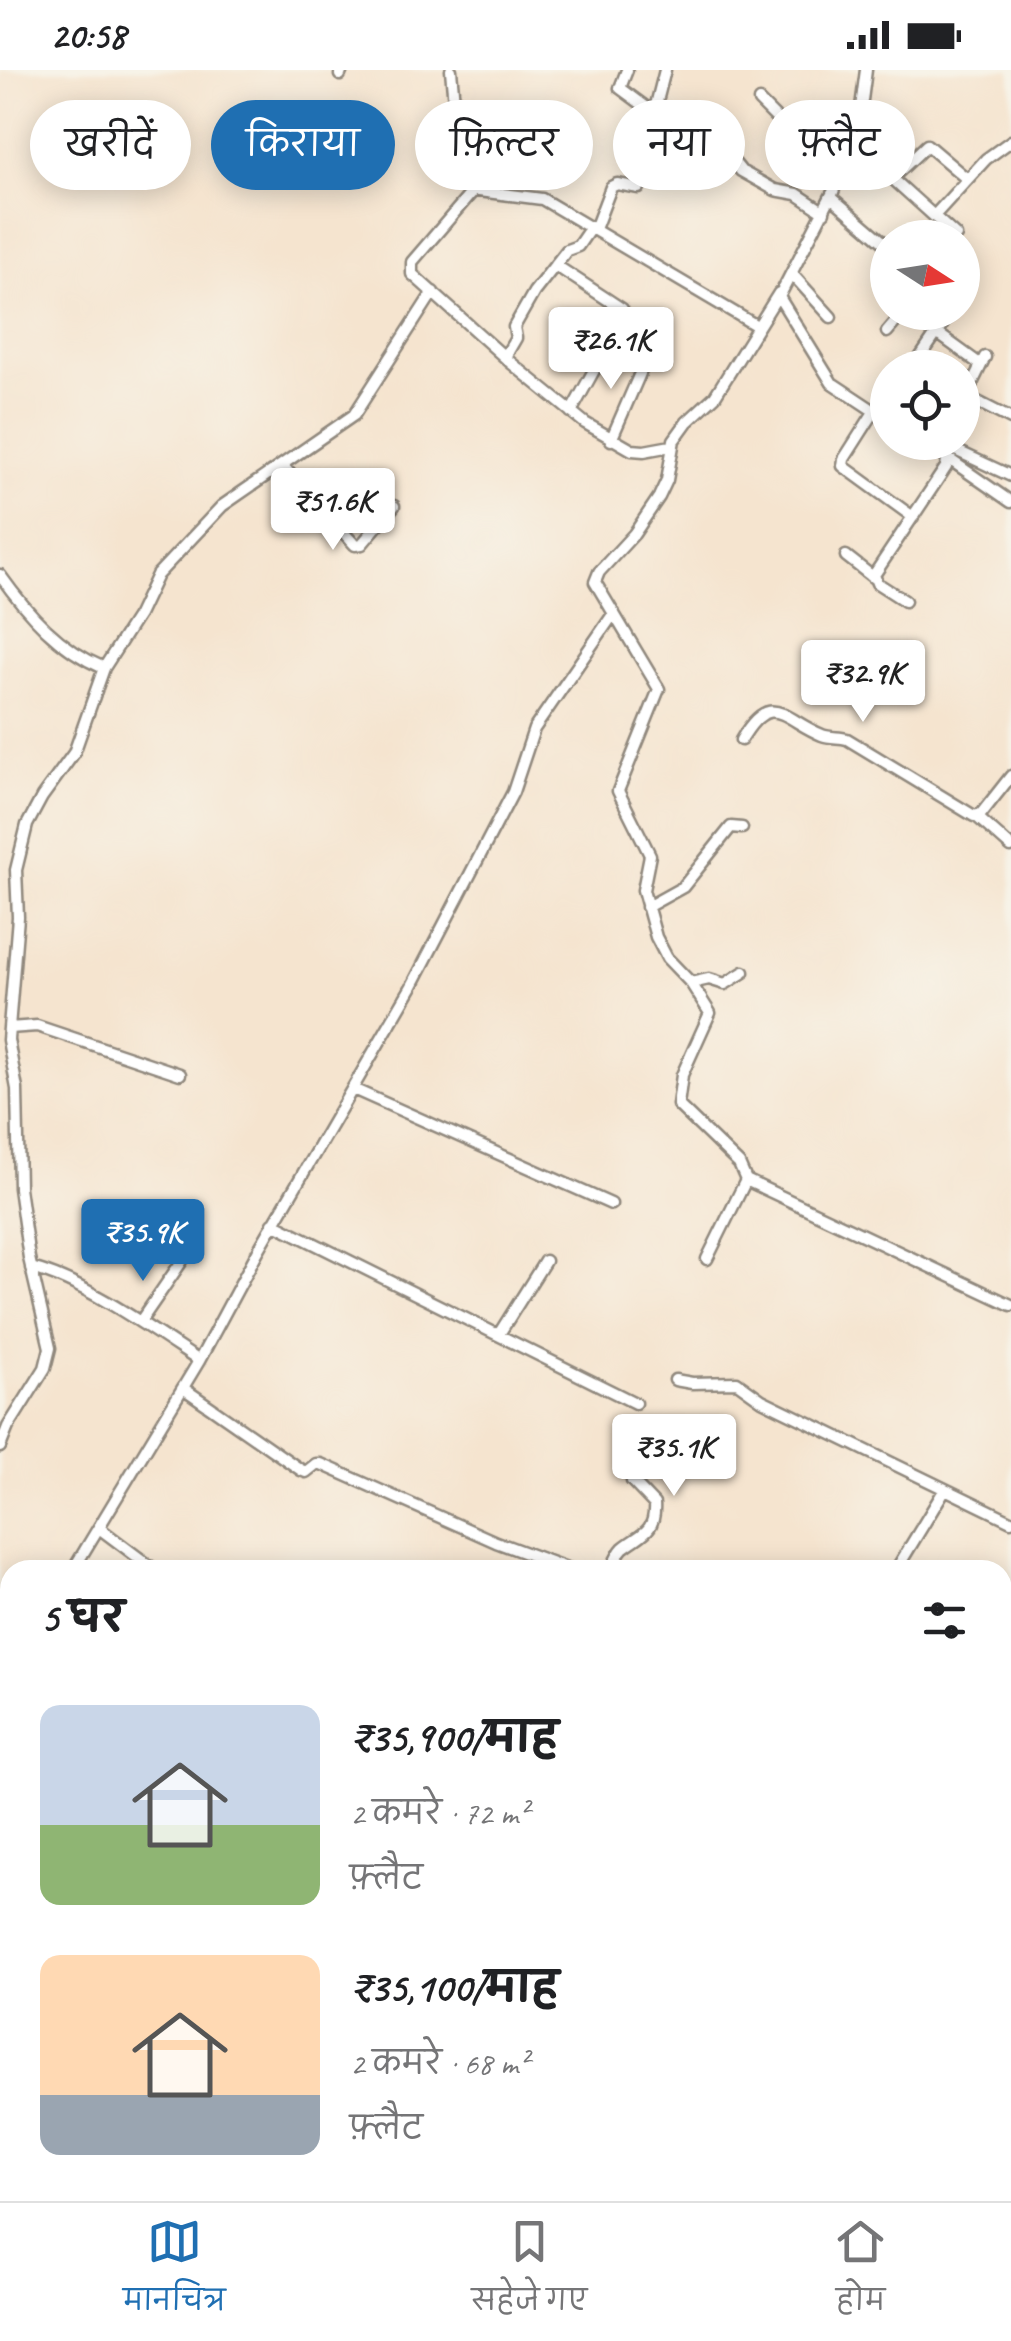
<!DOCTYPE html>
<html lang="hi">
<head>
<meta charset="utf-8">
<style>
  body { margin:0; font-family:Caveat,"Playpen Sans Deva",sans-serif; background:#f2f2f2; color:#202124; height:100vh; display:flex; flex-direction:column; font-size:38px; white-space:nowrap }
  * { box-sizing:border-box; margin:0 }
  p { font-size:32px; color:#757577 }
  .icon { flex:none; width:55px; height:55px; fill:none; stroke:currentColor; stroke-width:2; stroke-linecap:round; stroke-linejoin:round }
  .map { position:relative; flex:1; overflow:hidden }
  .sheet { position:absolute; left:0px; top:1490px; width:1012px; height:642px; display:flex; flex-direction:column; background:#fff; border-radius:30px 30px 0 0; box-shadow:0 5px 25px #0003 }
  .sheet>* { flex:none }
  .top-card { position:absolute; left:30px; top:30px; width:952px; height:90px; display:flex; gap:20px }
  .needle { width:65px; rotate:102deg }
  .tools { position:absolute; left:870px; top:150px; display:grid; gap:20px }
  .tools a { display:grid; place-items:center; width:110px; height:110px; border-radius:50%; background:#fff; box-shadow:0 5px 25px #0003; font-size:50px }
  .price { position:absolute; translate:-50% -85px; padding:0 22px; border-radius:10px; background:#fff; color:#222; font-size:32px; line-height:65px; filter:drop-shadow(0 2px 5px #0008) }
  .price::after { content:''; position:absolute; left:50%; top:60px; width:30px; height:22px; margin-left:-15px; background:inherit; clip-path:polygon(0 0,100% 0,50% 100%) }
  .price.active { background:#1f6fb2; color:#fff }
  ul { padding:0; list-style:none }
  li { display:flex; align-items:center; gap:30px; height:250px; padding:0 40px }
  li span { display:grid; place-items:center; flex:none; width:280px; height:200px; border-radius:20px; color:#555 }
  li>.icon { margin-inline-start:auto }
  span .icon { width:120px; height:120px; fill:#fffc; stroke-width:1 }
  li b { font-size:42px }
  h2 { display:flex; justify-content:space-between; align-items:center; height:120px; padding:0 40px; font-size:42px }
  .chip { padding:0 35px; border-radius:45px; background:#fff; box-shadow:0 5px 25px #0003; font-size:35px; line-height:90px }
  .chip.active { background:#1f6fb2; color:#fff }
  .status { display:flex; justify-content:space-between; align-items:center; height:70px; padding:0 50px; background:#fff; direction:ltr }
  .status svg { height:28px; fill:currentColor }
  .tab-bar { display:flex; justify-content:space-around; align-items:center; height:140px; border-top:2px solid #e0e0e0; background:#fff; font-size:28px; color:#757577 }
  .tab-bar a { display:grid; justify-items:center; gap:5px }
  .tab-bar .active { color:#1f6fb2 }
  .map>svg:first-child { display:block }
</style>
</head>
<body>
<div class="status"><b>20:58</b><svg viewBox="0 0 49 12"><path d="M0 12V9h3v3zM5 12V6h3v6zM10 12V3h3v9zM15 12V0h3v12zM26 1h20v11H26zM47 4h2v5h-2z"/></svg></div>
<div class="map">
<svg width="1011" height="2131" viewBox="0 0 1011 2131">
  <rect width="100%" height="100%" fill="#f7f3e8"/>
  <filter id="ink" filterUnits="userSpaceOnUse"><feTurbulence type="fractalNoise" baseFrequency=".01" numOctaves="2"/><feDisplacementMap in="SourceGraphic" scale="20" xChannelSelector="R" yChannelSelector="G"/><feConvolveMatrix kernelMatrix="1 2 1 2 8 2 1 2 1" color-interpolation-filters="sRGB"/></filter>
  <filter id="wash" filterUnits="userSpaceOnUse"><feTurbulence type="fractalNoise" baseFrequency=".0048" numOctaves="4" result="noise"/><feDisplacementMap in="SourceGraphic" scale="40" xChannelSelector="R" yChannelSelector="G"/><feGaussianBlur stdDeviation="2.25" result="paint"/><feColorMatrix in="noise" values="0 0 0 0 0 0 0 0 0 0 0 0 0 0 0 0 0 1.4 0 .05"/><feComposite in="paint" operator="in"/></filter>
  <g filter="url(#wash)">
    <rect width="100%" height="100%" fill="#f5e4cf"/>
  </g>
  <g filter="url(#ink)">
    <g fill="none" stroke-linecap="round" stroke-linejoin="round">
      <defs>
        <path id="street" d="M451,0L459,86L471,120L542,129L757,256
          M627,0L620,18L654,43
          M866,0L860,45L833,122L779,227L832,313L888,350
          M340,5L342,0
          M759,31L838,110
          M690,58L725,81L741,101L775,120L797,124L824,142
          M846,86L883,100L956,166
          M892,108L927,75L967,109
          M473,121L412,192V204L510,292L585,353L632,380L644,381L671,376
          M831,127L888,176
          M934,146L986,89L1011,71
          M595,159L611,117L617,114L639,118L654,90L675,65L673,59L654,43L665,0
          M555,195L622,239L625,244L571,342
          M792,204L831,247
          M887,262L904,242
          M937,263L981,295
          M611,274L639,292L641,301L611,370
          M505,287L516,268L514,257L534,222L567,180L578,176L591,157
          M913,298L949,245
          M966,326L1011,349
          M962,334L985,287
          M874,342L844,389L843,396L913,447
          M938,372L1011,406
          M949,389L1011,432
          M282,395L355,475L362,474L394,436
          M846,486L874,508
          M0,505C27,543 60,580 104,598
          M905,531L877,513L874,505L946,397L949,377
          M741,670C771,619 783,649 822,665C830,668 839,667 847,669L974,746L981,744L1011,706
          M976,746L1011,777
          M647,837L683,817L731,757L742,758
          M691,913L709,909L725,914L744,902
          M9,958L37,956L180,1004
          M353,1019L611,1134
          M746,1110L739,1094L678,1035L682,1005L710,943L691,913L667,888L656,867L643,820L650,785L618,721L659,619L595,512L599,502L634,464L659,427L667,410L674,370L687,352L715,326L779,223
          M273,1153L635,1333
          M707,1189L746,1110L1011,1235
          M31,1198C82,1210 154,1261 199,1291
          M140,1252L182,1191L163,1173
          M499,1264L545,1191
          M675,1310L692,1313L737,1312L762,1330L1011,1451
          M183,1318L301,1400L306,1402L316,1394H321L496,1472L572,1500
          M0,1377L8,1357L45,1298L50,1278L29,1188L19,1118L17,1019L8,970L18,847L16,800L27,755L42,727L74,683L104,598L138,545L157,505L222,436L354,345L433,222
          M99,1458L155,1500
          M73,1500L199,1291L258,1181L412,916L513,722L534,659L614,543
          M611,1500C614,1493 618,1483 623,1478C640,1464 656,1463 654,1434L632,1411L642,1369L637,1362
          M896,1500L945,1419
          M1002,1695L1011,1679
          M0,1902L10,1907
          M1002,1914L1011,1919
          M0,2015L10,2021
          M1002,2115L1011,2112
          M125,2122L136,2131
          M339,2122L349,2131
          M539,2122L552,2131
          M81,2131L85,2122
          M316,2131L318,2122
          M579,2131L587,2122
          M636,2131L644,2122
          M870,2131L877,2122
          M991,2131L997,2122"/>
        <path id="secondary" d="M0,1591L10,1595
          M968,2122L981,2131"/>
      </defs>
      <!-- street casing -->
      <use href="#street" stroke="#90887d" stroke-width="15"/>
      <!-- secondary casing -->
      <use href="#secondary" stroke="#90887d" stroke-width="20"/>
      <!-- street -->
      <use href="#street" stroke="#fff" stroke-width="10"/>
      <!-- secondary -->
      <use href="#secondary" stroke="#fee5c5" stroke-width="15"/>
    </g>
  </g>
</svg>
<div class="tools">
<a><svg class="needle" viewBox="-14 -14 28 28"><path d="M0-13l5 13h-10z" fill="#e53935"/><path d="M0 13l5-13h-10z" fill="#757577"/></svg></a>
<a><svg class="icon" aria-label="locate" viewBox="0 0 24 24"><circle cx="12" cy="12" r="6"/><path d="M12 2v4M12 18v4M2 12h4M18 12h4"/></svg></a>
</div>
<b class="price" style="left:611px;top:322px">₹26.1K</b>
<b class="price" style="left:333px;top:483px">₹51.6K</b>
<b class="price" style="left:863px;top:655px">₹32.9K</b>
<b class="price active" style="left:143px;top:1214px">₹35.9K</b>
<b class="price" style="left:674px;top:1429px">₹35.1K</b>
<div class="top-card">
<a class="chip">खरीदें</a>
<a class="chip active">किराया</a>
<a class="chip">फ़िल्टर</a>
<a class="chip">नया</a>
<a class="chip">फ़्लैट</a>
</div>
<section class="sheet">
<h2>5 घर<svg class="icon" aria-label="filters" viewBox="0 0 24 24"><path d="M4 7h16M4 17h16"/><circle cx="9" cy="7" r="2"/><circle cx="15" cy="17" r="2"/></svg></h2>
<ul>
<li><span style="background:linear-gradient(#c9d6e8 60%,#8fb573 0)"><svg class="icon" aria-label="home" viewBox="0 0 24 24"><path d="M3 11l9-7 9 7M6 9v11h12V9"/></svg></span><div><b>₹35,900/माह</b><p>2 कमरे · 72 m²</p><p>फ़्लैट</p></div></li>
<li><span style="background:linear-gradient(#ffd9b3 70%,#9aa5b1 0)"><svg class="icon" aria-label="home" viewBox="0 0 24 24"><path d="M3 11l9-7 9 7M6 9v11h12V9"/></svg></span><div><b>₹35,100/माह</b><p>2 कमरे · 68 m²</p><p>फ़्लैट</p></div></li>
</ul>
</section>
</div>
<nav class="tab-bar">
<a class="active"><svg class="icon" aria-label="map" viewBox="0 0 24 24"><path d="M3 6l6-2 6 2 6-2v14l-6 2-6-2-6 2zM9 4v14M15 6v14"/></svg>मानचित्र</a>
<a><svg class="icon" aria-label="saved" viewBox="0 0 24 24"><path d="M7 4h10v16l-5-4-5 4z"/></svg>सहेजे गए</a>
<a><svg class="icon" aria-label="home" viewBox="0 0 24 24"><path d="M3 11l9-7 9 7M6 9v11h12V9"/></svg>होम</a>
</nav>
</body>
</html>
